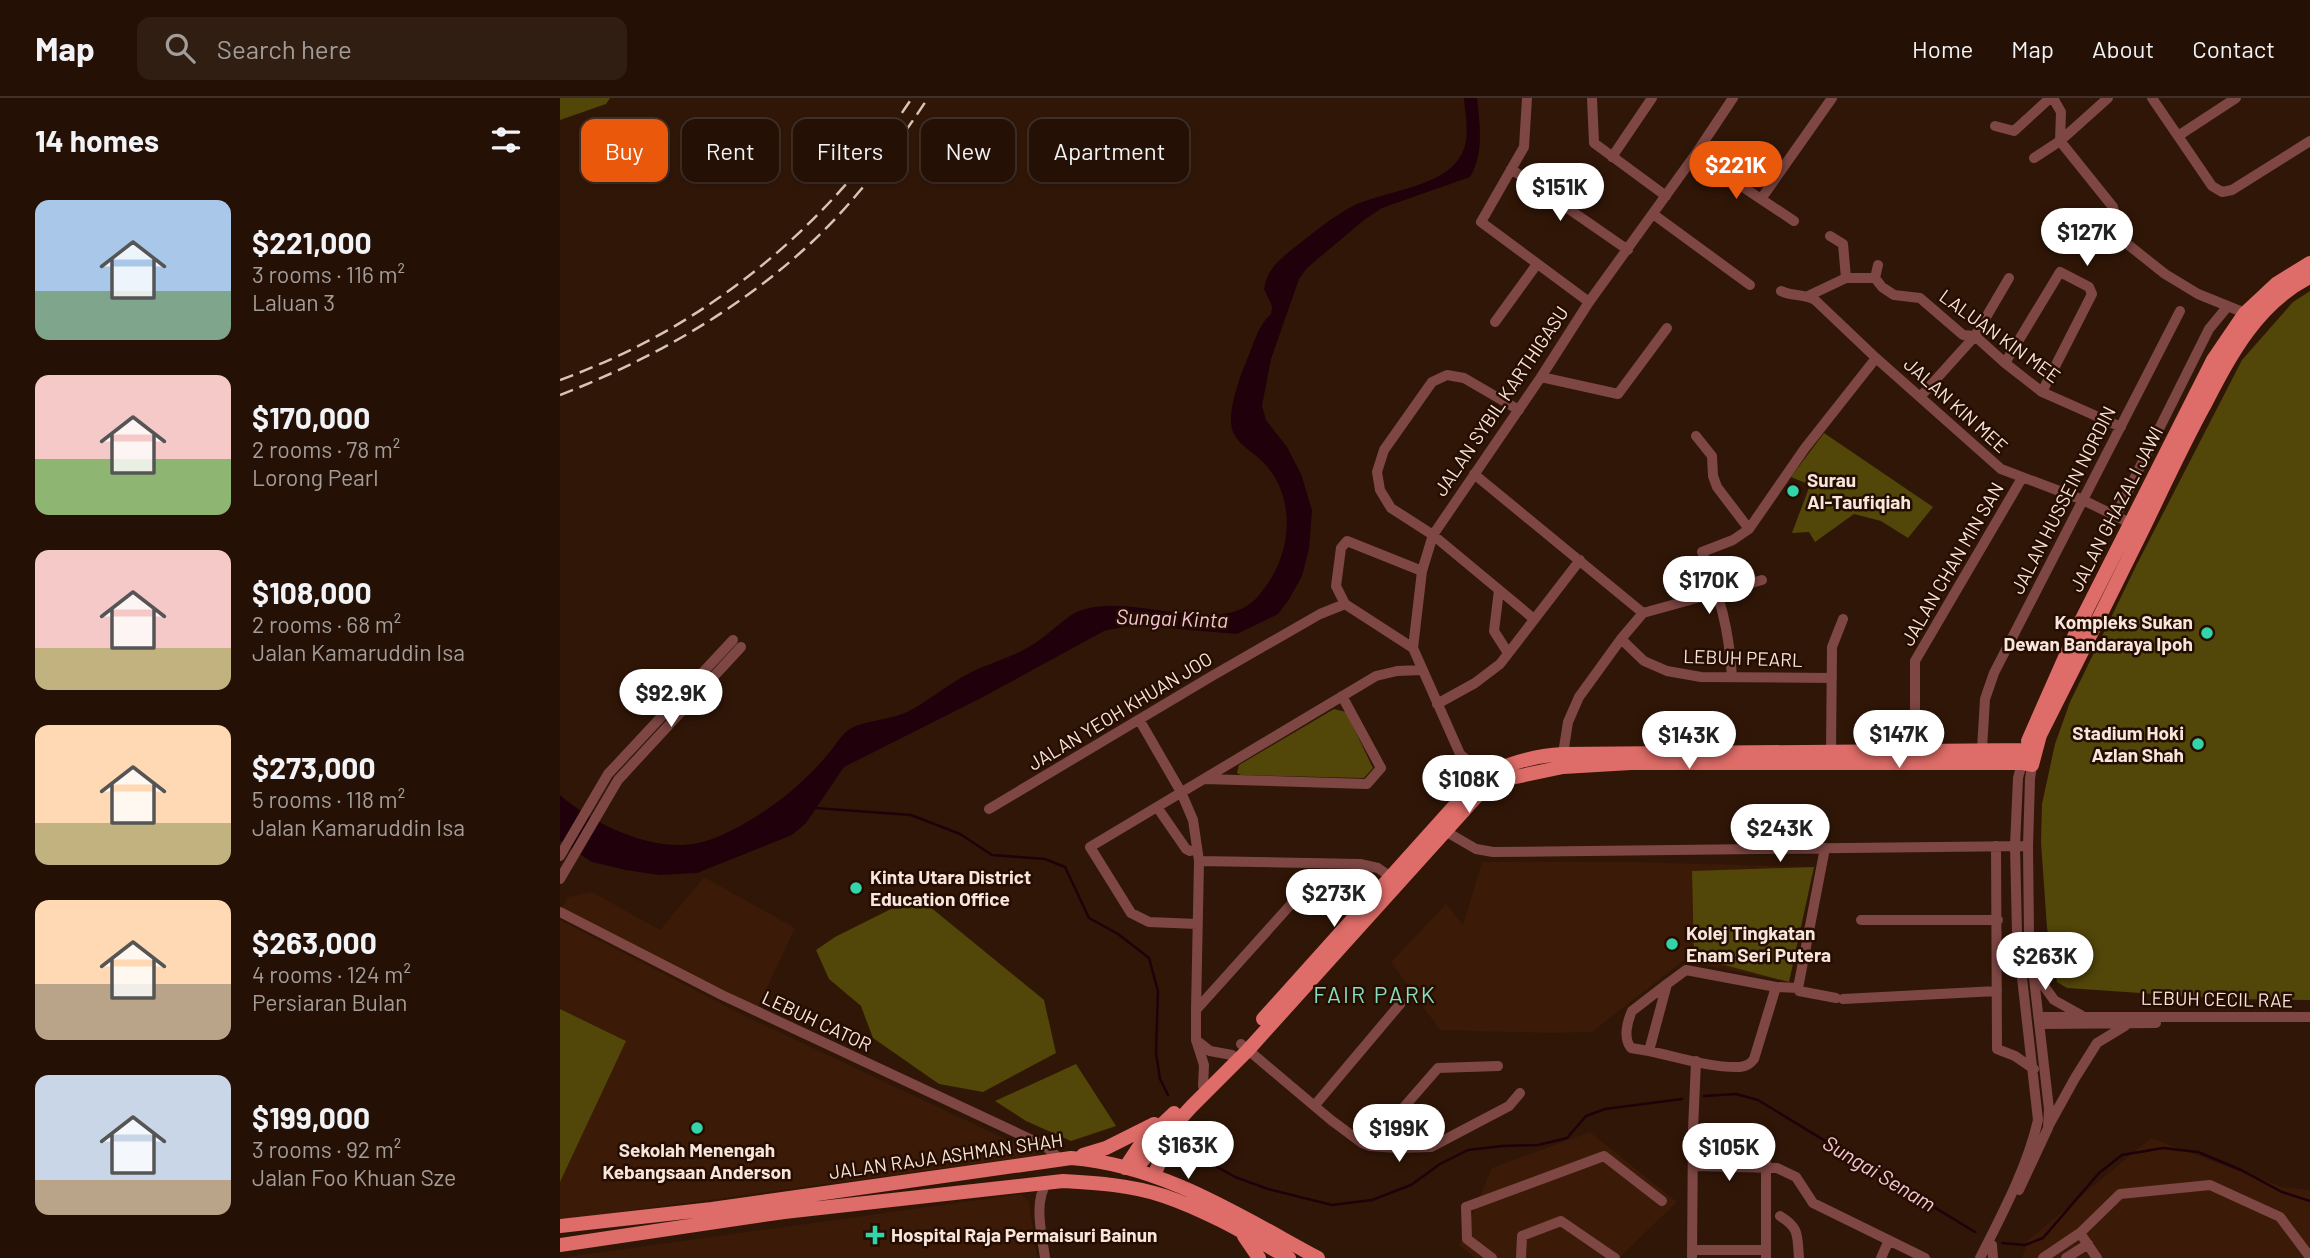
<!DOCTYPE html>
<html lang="en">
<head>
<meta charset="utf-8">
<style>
  body { margin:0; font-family:Barlow,sans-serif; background:#301e13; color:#f1f3f6; height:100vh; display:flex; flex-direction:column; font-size:26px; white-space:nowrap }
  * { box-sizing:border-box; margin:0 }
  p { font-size:23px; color:#a39d9a }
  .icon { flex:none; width:38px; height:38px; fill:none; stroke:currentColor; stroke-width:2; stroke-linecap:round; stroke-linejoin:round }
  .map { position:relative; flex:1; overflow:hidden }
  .details { display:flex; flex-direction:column; background:#241005; width:560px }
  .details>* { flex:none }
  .banner { position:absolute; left:21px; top:21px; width:665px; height:63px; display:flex; gap:14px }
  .price { position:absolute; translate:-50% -60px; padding:0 16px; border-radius:24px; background:#fff; color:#222; font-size:23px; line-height:46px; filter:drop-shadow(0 2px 4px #0008) }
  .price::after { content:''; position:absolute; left:50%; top:42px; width:21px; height:16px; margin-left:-10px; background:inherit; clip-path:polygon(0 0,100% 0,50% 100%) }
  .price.current { background:#ea580c; color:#fff }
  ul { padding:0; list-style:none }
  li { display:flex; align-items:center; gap:21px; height:175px; padding:0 35px }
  li span { display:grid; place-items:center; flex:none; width:196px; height:140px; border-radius:14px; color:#555 }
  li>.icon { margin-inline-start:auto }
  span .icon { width:84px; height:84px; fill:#fffc; stroke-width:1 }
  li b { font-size:30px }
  h2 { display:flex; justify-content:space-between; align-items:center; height:84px; padding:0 35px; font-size:30px }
  .pill { padding:0 24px; border-radius:14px; background:#241005; box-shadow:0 2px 5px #0004,0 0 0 2px #413027; font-size:24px; line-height:63px }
  .pill.current { background:#ea580c; color:#fff }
  header { display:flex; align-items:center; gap:42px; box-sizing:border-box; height:98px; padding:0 35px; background:#241005; border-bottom:2px solid #413027 }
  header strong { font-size:33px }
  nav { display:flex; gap:38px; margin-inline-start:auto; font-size:24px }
  .search { width:490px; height:63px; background:#301e13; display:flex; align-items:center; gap:18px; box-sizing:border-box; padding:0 24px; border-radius:14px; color:#a39d9a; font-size:26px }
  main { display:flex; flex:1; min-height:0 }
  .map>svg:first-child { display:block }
</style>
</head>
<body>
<header>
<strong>Map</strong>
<div class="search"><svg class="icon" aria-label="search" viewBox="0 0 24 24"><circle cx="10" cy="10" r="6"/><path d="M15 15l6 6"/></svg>Search here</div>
<nav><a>Home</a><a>Map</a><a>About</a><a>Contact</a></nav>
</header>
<main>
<section class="details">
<h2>14 homes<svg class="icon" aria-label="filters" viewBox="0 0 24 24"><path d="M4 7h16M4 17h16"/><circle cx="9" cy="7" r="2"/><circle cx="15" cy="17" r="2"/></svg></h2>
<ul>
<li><span style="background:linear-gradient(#a9c7e8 65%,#7fa58c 0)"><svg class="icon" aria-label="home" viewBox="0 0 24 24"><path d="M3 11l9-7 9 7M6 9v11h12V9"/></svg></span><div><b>$221,000</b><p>3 rooms · 116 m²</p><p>Laluan 3</p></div></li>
<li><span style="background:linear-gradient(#f6c9c9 60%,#8fb573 0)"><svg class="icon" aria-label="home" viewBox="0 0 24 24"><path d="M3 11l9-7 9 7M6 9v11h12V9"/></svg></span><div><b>$170,000</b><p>2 rooms · 78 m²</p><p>Lorong Pearl</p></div></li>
<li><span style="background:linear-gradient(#f6c9c9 70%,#c2b280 0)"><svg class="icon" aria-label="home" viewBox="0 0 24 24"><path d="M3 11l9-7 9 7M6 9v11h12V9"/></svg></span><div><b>$108,000</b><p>2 rooms · 68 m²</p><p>Jalan Kamaruddin Isa</p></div></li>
<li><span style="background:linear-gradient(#ffd9b3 70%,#c2b280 0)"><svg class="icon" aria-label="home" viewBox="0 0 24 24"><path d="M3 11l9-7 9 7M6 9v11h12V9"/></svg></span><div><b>$273,000</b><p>5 rooms · 118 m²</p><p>Jalan Kamaruddin Isa</p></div></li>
<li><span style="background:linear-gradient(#ffd9b3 60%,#b9a48a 0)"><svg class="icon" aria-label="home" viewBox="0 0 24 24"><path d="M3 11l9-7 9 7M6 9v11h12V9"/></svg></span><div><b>$263,000</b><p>4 rooms · 124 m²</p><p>Persiaran Bulan</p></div></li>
<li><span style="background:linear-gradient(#c9d6e8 75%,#b9a48a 0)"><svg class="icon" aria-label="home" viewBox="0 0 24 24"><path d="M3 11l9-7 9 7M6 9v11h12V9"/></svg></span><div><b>$199,000</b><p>3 rooms · 92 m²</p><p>Jalan Foo Khuan Sze</p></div></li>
</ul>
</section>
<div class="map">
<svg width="1750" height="1160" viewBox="0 0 1750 1160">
  <rect width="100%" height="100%" fill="#301607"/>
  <!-- built -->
  <path fill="#3b1a07" d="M922,764H1068L1254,769L1229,884L1123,863L1032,934L988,935L880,932L831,864L886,806L903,827Z
    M144,779L235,830L198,909L2,810L8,799L32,794L100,832Z
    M0,822L187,919L480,1057L0,1122Z
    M1030,1034L1117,1104L1059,1160H915L899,1147L932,1070Z
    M1591,1040L1722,1089L1750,1092V1160H1462L1468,1142Z
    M461,1096L469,1103L477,1160H0Z"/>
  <!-- green -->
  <path fill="#524609" d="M0,0H50L46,6L0,22Z
    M1750,193V902L1668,901L1507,890L1497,884L1487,830L1481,744L1482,706L1495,646L1510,604L1577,466L1682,262L1733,204Z
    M1264,335L1373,409L1348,440L1321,423L1294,416L1255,444L1249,434L1232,435L1250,387L1231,379Z
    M774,611L786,614L813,670L804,680L681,677L677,675L679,667Z
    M1254,769L1229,884L1134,859L1132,773Z
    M369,808L484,902L496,955L423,994L379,986L313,940L301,908L269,881L256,852L275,839L331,811Z
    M0,911L66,943L0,1084Z
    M516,966L556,1028L511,1043L466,1023L435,1003Z"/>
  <!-- water -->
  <path fill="#1f000b" d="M904,0H917C920,27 924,56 910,79L822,110L804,122L747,170L739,181L711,261L702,308L706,322L727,349L741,376L752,412L749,451L742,478L728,503L718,516L677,536L573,527L544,533L423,599L284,669L246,725L232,737L137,775L99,777L66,772L32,764L0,743V697C33,726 93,755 138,745C168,739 216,708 238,687C249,677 260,666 269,655C275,648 280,639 287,633C299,623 329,622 345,615C366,605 385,588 406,577C427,565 452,560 472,547C488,538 506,517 522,512C571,495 652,536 691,505C697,501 701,494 706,488C732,453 736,399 704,365C694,354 680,349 673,334C666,317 679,281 686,264C693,248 698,227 711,216L712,208L704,191C707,171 720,161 735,149C753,135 771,120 791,109C824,92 888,90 903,53C910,38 905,16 904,0Z"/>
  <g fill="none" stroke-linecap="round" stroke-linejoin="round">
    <!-- stream -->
    <path stroke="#1f000b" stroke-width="2.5" d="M255,710L351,717L400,736L432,757L485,761L505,769L529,820L558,836L589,860L598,893L596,955L600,981L608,997
      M1144,998L1176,996L1198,1002L1415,1134
      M625,1033L645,1062L675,1079L708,1091L772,1107L812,1102L851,1087L880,1066L908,1052L942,1048L978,1047L1007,1040L1026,1018L1045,1011L1122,1001
      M1442,1145L1465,1147L1483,1140L1539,1075L1562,1057L1603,1050L1638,1054L1681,1072L1722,1094L1750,1103"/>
    <!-- minor -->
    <path stroke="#7e4744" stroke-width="10" d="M967,0L964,49L921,124L1029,204
      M1032,0L1034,45L1106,98
      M1493,0L1501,14L1500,43L1553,109L1559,132L1566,145L1605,176L1638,196L1685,215
      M1592,0L1652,88L1662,94L1672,92L1750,43
      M1435,28L1454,33L1490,0
      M1618,38L1676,0
      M1135,57L1234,123
      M1052,59L1092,0
      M1474,60L1500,43L1548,0
      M951,71L1068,152
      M1201,101L1272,0
      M1093,116L1190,187
      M1270,138L1283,146L1286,180
      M1318,167L1315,180L1322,189L1334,197L1360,200L1403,237L1415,238L1445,265L1482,294L1561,329
      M1221,193C1232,199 1243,195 1255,202L1316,260L1441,371L1523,402L1570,425
      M1248,198L1286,180H1315
      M935,224L977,166
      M1445,265L1500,174L1529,189L1532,196L1482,294
      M981,279L1058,296L1107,230
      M1360,299L1415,238L1449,180
      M959,312L904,280L887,277L872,284L824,352L817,374L820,392L831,410L873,437L974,521
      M1136,338L1152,358L1153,378L1157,389L1189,431
      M914,376L1083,515
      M1556,417L1649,231L1668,208
      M939,492L934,533L948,555
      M1061,541L1084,563L1107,573L1141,579L1272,580
      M853,550L785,506L776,488L781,450L787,443L862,473
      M1172,579C1169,530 1160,499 1142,454L1173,442L1189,431L1245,350L1316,260
      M877,606L915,585L940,566L1020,462
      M580,623L621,694L633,722L639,763L636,912V942L644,967L643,988
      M1422,651L1425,601L1434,575L1620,213
      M1271,654L1272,549L1283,521
      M1355,654V563L1462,380
      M900,656L921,674L929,675
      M1003,656L1008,624L1019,599L1061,541L1083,515L1202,482
      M644,681L807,686L821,670L782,598
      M916,684C905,676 903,669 900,656L853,550L862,473L873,437L981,279L1029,204L1135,57L1173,0
      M597,709L626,751L630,753L637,751
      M429,711L652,578L760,516L785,506
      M885,733L916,751L933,754L1468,748
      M1436,748L1437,951L1455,958L1474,971
      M1265,750L1238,890L1239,893L1276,900
      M0,758L48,676L173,542
      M639,763L800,766L818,770L831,779
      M0,781L58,682L181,549
      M0,814L162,897L485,1048L500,1061
      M1301,822H1438
      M637,826L589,824L571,815L530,749L816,578L837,573L862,572
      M1477,878L1494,902L1521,917
      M1216,889L1194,961C1190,966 1187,968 1180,969C1150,970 1118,959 1089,953L1107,886L1126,872L1216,889L1238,890
      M1283,901L1437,893
      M636,912L751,784L763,780C783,787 788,798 796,818
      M1479,919H1750
      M1480,926L1596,925
      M636,942L650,953L672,957
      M681,946L771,1022L802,1045L810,1048L878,970L938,968
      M1089,953L1071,950C1063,940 1067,924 1072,913L1107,886
      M755,1007L841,905
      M834,1021L871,1049
      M1489,1027L1515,980L1537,945L1565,928
      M1133,1032L1136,963
      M810,1048L837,1050L871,1049L949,1008L960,995
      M1133,1068L1217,1070L1236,1079L1253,1105L1365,1160
      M1459,1092L1488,1030L1489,1011L1469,837L1468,748L1470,681L1472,667
      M1220,1118C1240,1130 1237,1138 1239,1160
      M1520,1135L1537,1160
      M1432,1147L1433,1160
      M1132,1152H1206
      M485,1160C482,1136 473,1105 487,1084
      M932,1160L907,1141L906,1109L1044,1058L1102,1103
      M961,1160L962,1138L1001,1123L1055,1160
      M1132,1160L1133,1032L1192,1031L1201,1032L1206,1047V1160
      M1321,1160L1329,1142
      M1420,1160C1442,1116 1467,1070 1478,1022L1457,835L1455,748L1458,680L1462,665
      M1483,1160L1520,1135L1560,1096L1650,1087L1720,1119L1750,1159
      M1506,1160L1528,1146"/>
    <!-- major -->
    <path stroke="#de6c68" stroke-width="14" d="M1468,643L1521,523L1653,262L1685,215L1716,186L1750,165
      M703,921L916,684C942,666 971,658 1003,656L1464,652L1475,654
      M523,1057L546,1050L594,1026
      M565,1070L581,1046L614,1015
      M574,1072L631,1009L688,952L917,698L946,681L1003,669L1071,665H1462L1472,667L1480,637C1514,570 1547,504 1580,437C1601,394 1621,350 1644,308C1670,258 1697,205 1750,179
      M594,1077L612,1037
      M0,1128L152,1111L511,1060C602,1067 680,1118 758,1160
      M684,1138L699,1160
      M0,1147L224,1114L503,1083C537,1085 571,1087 604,1098C648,1113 688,1137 729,1160"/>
    <!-- rail -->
    <path stroke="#d7c3b8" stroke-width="2.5" stroke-dasharray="14 7" stroke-linecap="butt" d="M0,282C148,228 265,131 352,0
      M0,297C111,254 221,188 298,95C324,65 346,33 368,0"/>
  </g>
  <!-- markers -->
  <g fill="#32d4a9" stroke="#260d01" stroke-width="2.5">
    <circle cx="1233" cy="393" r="7"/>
    <circle cx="1647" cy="535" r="7"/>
    <circle cx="1638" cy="646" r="7"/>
    <circle cx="296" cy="790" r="7"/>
    <circle cx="1112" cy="846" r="7"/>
    <circle cx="137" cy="1030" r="7"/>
    <path d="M311.5 1126.5h7v7h7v7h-7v7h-7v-7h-7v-7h7z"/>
  </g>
  <g text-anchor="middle" stroke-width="5" stroke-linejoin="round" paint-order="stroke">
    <!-- street labels -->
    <g font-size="19" fill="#f8e5db" stroke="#260d01">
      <text transform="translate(1440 238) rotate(36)" y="7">LALUAN KIN MEE</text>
      <text transform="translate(941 303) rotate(-56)" y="7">JALAN SYBIL KARTHIGASU</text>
      <text transform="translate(1396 307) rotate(42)" y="7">JALAN KIN MEE</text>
      <text transform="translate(1503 402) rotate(-63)" y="7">JALAN HUSSEIN NORDIN</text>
      <text transform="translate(1556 411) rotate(-63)" y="7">JALAN GHAZALI JAWI</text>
      <text transform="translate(1392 466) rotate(-60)" y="7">JALAN CHAN MIN SAN</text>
      <text transform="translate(1183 560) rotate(2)" y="7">LEBUH PEARL</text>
      <text transform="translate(560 613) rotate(-31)" y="7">JALAN YEOH KHUAN JOO</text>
      <text transform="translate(1657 901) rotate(1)" y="7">LEBUH CECIL RAE</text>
      <text transform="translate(257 923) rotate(25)" y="7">LEBUH CATOR</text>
      <text transform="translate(386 1058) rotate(-8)" y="7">JALAN RAJA ASHMAN SHAH</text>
    </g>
    <!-- poi labels -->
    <g font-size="19" font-weight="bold" fill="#f8e5db" stroke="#260d01" text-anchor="start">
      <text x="1247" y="389">Surau<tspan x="1247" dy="22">Al-Taufiqiah</tspan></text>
      <text x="1633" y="531" text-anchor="end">Kompleks Sukan<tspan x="1633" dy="22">Dewan Bandaraya Ipoh</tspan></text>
      <text x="1624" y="642" text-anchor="end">Stadium Hoki<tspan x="1624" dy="22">Azlan Shah</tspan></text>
      <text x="310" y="786">Kinta Utara District<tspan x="310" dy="22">Education Office</tspan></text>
      <text x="1126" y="842">Kolej Tingkatan<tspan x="1126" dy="22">Enam Seri Putera</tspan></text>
      <text x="137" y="1059" text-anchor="middle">Sekolah Menengah<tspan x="137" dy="22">Kebangsaan Anderson</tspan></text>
      <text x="331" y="1144">Hospital Raja Permaisuri Bainun</text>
    </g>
    <!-- water labels -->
    <g font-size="21" font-style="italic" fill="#f5c6d4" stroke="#260d01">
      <text transform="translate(612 521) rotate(2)" y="7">Sungai Kinta</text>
      <text transform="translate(1319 1076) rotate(31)" y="7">Sungai Senam</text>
    </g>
    <!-- quarter labels -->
    <g font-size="23" letter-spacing="2" fill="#83dfbf" stroke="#260d01">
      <text x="815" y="905">FAIR PARK</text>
    </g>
  </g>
</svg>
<b class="price current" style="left:1176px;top:103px">$221K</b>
<b class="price" style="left:1000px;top:125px">$151K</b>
<b class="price" style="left:1527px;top:170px">$127K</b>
<b class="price" style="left:1149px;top:518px">$170K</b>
<b class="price" style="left:111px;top:631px">$92.9K</b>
<b class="price" style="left:1339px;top:672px">$147K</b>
<b class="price" style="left:1129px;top:673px">$143K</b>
<b class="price" style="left:909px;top:717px">$108K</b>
<b class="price" style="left:1220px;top:766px">$243K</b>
<b class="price" style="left:774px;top:831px">$273K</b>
<b class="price" style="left:1485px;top:894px">$263K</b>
<b class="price" style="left:839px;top:1066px">$199K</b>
<b class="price" style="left:628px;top:1083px">$163K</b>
<b class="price" style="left:1169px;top:1085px">$105K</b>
<div class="banner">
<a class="pill current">Buy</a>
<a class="pill">Rent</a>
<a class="pill">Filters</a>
<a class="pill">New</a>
<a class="pill">Apartment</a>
</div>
</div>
</main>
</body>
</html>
